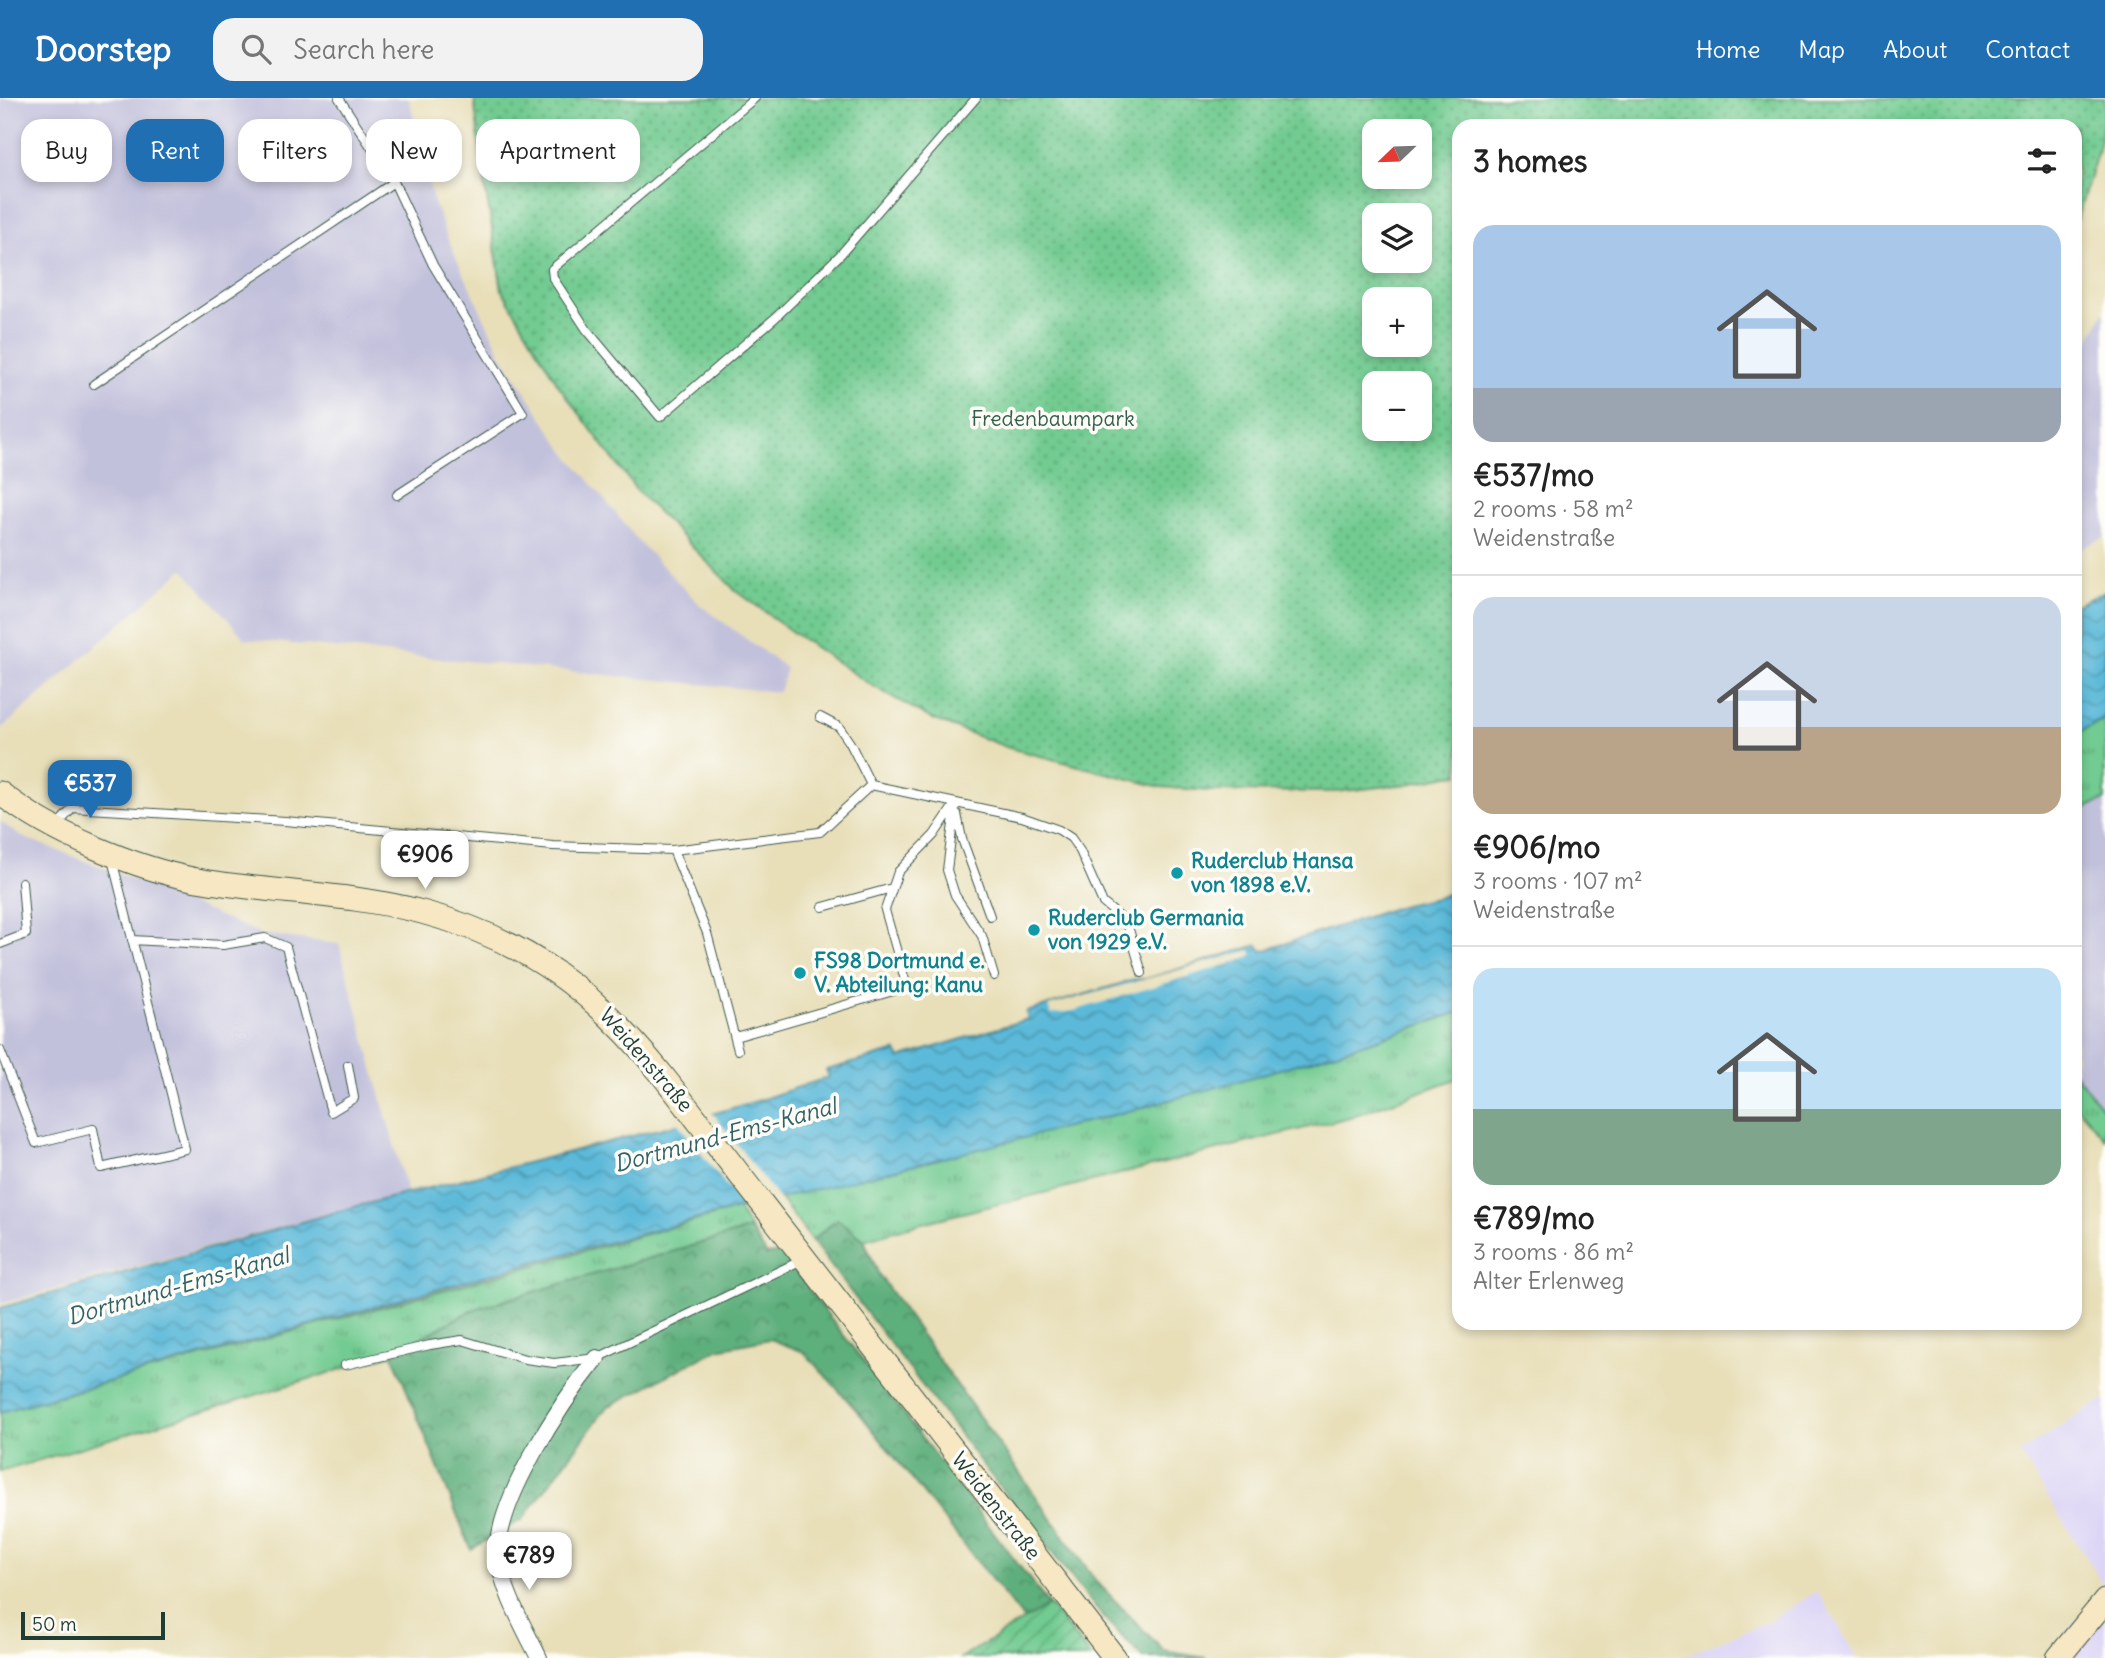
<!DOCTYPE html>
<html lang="en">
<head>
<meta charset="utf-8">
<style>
  body { margin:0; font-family:Delius,sans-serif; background:#f2f2f2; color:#222; height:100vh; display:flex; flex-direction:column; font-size:26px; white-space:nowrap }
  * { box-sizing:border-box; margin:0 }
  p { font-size:23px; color:#767676 }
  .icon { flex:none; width:38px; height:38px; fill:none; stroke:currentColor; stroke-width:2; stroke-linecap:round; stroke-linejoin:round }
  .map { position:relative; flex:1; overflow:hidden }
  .details { position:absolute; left:1452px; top:21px; width:630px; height:1211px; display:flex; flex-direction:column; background:#fff; border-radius:21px; box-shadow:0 4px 10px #0003 }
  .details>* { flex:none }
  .guide { position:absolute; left:21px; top:21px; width:665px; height:63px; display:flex; gap:14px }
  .needle { width:46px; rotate:247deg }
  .buttons { position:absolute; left:1362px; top:21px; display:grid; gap:14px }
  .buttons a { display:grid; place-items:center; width:70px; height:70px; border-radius:14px; background:#fff; box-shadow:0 4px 10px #0003; font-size:35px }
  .scale { position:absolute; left:21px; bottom:18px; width:144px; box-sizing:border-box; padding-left:7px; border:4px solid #1f3d34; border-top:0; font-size:19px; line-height:24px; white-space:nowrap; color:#1f3d34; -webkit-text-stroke:5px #fdfcf7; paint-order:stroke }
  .price { position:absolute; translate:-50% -60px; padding:0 16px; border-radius:14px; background:#fff; color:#222; font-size:23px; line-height:46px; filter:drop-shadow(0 2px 4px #0008) }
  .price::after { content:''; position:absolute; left:50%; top:42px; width:21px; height:16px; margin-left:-10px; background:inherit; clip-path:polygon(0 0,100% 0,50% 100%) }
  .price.on { background:#1f6fb2; color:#fff }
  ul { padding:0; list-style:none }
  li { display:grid; align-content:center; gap:14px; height:371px; padding:0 21px }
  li+li { border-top:2px solid #e0e0e0 }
  li span { display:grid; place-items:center; height:217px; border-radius:21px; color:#555 }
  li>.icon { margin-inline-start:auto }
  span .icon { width:126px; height:126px; fill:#fffc; stroke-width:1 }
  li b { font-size:30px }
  h2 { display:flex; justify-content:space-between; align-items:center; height:84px; padding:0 21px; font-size:30px }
  .pill { padding:0 24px; border-radius:21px; background:#fff; box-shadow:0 4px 10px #0003; font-size:24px; line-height:63px }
  .pill.on { background:#1f6fb2; color:#fff }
  header { display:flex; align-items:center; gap:42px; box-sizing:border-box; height:98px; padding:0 35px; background:#1f6fb2; color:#fff }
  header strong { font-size:33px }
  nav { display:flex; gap:38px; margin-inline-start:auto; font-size:24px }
  .search { width:490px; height:63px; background:#f2f2f2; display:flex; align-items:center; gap:18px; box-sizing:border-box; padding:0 24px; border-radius:21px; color:#767676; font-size:26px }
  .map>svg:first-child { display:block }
</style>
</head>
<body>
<header>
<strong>Doorstep</strong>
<div class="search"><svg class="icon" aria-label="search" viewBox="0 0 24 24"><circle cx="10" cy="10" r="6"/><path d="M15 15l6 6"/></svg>Search here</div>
<nav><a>Home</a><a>Map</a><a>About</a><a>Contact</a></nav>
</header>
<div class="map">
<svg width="2105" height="1560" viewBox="0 0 2105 1560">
  <defs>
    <pattern id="grass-tufts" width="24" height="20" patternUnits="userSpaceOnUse" patternTransform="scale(1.75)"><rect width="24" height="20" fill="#72cb91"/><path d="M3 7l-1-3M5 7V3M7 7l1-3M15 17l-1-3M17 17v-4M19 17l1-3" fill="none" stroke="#5da677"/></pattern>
    <pattern id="forest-crowns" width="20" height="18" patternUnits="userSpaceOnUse" patternTransform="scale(1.75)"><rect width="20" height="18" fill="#5daf7b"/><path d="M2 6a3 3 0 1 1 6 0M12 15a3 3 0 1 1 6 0" fill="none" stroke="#4c9066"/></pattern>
    <pattern id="park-dots" width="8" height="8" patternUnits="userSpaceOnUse" patternTransform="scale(1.75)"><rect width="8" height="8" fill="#72cb91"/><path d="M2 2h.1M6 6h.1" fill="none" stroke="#5da677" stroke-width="1.8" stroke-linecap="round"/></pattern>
    <pattern id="garden-furrows" width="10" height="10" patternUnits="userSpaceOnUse" patternTransform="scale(1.75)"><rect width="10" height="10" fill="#72cb91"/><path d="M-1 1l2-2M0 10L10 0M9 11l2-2" fill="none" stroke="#5da677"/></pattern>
    <pattern id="water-waves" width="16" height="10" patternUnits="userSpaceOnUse" patternTransform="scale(1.75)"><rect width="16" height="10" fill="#5bb9d9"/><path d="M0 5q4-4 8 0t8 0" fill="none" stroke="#4b98b1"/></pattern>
  </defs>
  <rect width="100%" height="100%" fill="#fdfcf7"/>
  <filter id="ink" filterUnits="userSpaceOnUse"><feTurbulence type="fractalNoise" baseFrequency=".0143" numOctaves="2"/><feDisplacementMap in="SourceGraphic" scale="14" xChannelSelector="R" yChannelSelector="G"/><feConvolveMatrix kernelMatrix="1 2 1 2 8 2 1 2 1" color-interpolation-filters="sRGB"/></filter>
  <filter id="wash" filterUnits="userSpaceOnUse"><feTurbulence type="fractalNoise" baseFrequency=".00686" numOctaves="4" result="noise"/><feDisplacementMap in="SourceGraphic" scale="28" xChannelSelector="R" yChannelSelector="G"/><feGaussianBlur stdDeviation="1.57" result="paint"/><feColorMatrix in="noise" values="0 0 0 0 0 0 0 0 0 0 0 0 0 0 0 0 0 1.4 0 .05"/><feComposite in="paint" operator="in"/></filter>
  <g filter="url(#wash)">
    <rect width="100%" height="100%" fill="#e8dfb9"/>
    <!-- built -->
    <path fill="#ddd5f6" d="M2105,1300V1560H2047L2104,1488L2020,1355Z
      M1817,1493L1858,1560H1679L1769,1523Z"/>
    <!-- industrial -->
    <path fill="#c2c1dc" d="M0,0H409L433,102L448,142L501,256L560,347L640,445L701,508L786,570L779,594L245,541L183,471L0,632Z
      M2105,212V439L2076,453V267Z
      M2105,702V1013L2076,977V714Z
      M0,723L20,738L148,787L261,836L339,846L407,1094L0,1206Z"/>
    <!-- grass -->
    <path fill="url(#grass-tufts)" stroke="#488462" stroke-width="2" d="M2105,621V702L2076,714V636Z
      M1459,914V980L1350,1019L922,1125L864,1142L837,1121L812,1143L780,1100C1008,1042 1237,991 1459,914Z
      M2076,977L2105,1013V1041L2076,1007Z
      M738,1111L750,1131L472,1212L392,1256L0,1374V1314Z"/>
    <!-- forest -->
    <path fill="url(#forest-crowns)" stroke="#3e7658" stroke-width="2" d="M837,1121L864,1142L879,1177L1096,1483L1164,1553L1206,1560H1143L1103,1519L985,1370L812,1143Z
      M750,1131L767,1157L781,1155L1049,1507L1024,1522L860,1316L804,1254L770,1241L718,1251L607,1309L523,1421L471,1451L392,1256L472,1212Z"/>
    <!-- park -->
    <path fill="url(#park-dots)" stroke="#488462" stroke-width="2" fill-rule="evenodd" d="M474,0H2105C2105,42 2088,83 2076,123V28H1460L1459,676L1408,686L1335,694L1210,693L1161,689L1009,650L932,621L871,587L795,536L734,491L637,393L559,288L502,192L482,69ZM1374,33H1419V79H1374ZM1374,117H1419V163H1374ZM1374,201H1419V247H1374ZM1374,285H1419V331H1374Z"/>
    <!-- garden -->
    <path fill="url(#garden-furrows)" stroke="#488462" stroke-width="2" d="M1049,1507L1092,1560H961Z"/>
    <!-- water -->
    <path fill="url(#water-waves)" stroke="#3d7b86" stroke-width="2" d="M2105,493V621L2076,636V507Z
      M1459,791V914L1444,919C1209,1000 966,1053 725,1114C482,1176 242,1247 0,1314V1210L354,1109L667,1029L760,1002L829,979L826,972L897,953L899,960L1028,921L1026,914L1137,881H1146L1258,847L1262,853L1404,807L1437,800Z"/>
    <!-- pier -->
    <path fill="#e8dfb9" d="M1251,852L1252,857L1239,863L1073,913L1051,916L1048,908Z
      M711,1013L781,1104L746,1113L676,1023Z"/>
  </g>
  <g filter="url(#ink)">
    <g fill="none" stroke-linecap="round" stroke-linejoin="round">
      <defs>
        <path id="lane" d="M755,0L552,171L553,180L587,232L660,319L775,220L840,157L976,0
          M394,84L433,167L523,315L397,397
          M94,286L394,84L339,0
          M820,619L839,629L850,645L871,687
          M955,710L947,772L955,797L982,838L994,878
          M957,716L962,741L990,818
          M56,728L73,710L285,723L553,748L673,752L820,734L871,687L1022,719L1059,732L1071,740L1080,753L1103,805L1127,825L1142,875
          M673,752L707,835L738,952
          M823,809L892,790
          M132,842L223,847L265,840L286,849L331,1014L354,1000L348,967
          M0,846L26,836L22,784
          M735,939L907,889L885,812L898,774L934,737L955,706
          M0,952L36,1045L93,1031L101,1070L185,1051L112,761
          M345,1267L430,1247L462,1242L525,1261L554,1265L597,1260L802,1162"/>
        <path id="street" d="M539,1560C525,1531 502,1492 499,1460C492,1407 564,1301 597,1260"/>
        <path id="secondary" d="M0,695C51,735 134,770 197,782C272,795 349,795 422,814C528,842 595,894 663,978L1115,1560
          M2058,1560L2105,1503"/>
      </defs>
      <!-- lane casing -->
      <use href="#lane" stroke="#3d5548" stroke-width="10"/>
      <!-- street casing -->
      <use href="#street" stroke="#3d5548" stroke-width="18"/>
      <!-- secondary casing -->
      <use href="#secondary" stroke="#3d5548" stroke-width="25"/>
      <!-- lane -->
      <use href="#lane" stroke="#fff" stroke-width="8"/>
      <!-- street -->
      <use href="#street" stroke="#fff" stroke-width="16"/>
      <!-- secondary -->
      <use href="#secondary" stroke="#f7e8c3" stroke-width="23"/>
    </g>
  </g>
  <!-- markers -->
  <g fill="#0f9aa8" stroke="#fdfcf7" stroke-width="2.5">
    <circle cx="1177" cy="775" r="7"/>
    <circle cx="1034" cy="832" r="7"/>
    <circle cx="800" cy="875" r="7"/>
  </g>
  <g text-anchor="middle" stroke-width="7" stroke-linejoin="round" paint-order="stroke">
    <!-- park labels -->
    <g font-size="21" fill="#34604b" stroke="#fdfcf7">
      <text x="1053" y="328">Fredenbaumpark</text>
    </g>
    <!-- culture labels -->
    <g font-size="21" font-weight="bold" fill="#0d838f" stroke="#fdfcf7" text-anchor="start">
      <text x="1191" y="770">Ruderclub Hansa<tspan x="1191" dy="24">von 1898 e.V.</tspan></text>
      <text x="1048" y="827">Ruderclub Germania<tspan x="1048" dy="24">von 1929 e.V.</tspan></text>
      <text x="814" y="870">FS98 Dortmund e.<tspan x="814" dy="24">V. Abteilung: Kanu</tspan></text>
    </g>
    <!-- street labels -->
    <g font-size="21" fill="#1f3d34" stroke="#fdfcf7">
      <text transform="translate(646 962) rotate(49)" y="7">Weidenstraße</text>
      <text transform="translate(996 1408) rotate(52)" y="7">Weidenstraße</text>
    </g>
    <!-- water labels -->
    <g font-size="23" font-style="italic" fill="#316266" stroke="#fdfcf7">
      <text transform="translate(725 1037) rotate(-15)" y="8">Dortmund-Ems-Kanal</text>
      <text transform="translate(178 1188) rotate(-16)" y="8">Dortmund-Ems-Kanal</text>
    </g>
  </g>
</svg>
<div class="buttons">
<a><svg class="needle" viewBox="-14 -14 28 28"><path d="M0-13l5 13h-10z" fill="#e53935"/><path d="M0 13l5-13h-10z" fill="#767676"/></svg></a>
<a><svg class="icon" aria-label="layers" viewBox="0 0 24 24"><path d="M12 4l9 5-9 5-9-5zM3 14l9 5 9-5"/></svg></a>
<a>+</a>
<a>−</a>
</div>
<div class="scale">50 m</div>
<b class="price on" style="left:90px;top:722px">€537</b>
<b class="price" style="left:425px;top:793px">€906</b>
<b class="price" style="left:529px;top:1494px">€789</b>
<div class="guide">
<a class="pill">Buy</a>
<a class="pill on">Rent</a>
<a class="pill">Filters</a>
<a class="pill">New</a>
<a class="pill">Apartment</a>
</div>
<section class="details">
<h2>3 homes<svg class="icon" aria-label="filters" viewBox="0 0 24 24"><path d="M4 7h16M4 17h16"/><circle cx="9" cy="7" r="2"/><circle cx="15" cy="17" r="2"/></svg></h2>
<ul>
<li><span style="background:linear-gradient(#a9c7e8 75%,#9aa5b1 0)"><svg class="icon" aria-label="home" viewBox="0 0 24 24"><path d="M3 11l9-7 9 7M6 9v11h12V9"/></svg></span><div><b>€537/mo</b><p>2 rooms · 58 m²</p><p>Weidenstraße</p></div></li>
<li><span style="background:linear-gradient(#c9d6e8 60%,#b9a48a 0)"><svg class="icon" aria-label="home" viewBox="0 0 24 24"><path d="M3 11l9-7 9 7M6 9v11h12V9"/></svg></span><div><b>€906/mo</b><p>3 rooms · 107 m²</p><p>Weidenstraße</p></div></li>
<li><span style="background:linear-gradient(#bfe0f5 65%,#7fa58c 0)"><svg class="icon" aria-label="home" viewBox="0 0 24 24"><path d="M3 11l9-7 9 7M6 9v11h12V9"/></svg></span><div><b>€789/mo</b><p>3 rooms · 86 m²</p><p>Alter Erlenweg</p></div></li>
</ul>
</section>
</div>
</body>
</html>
